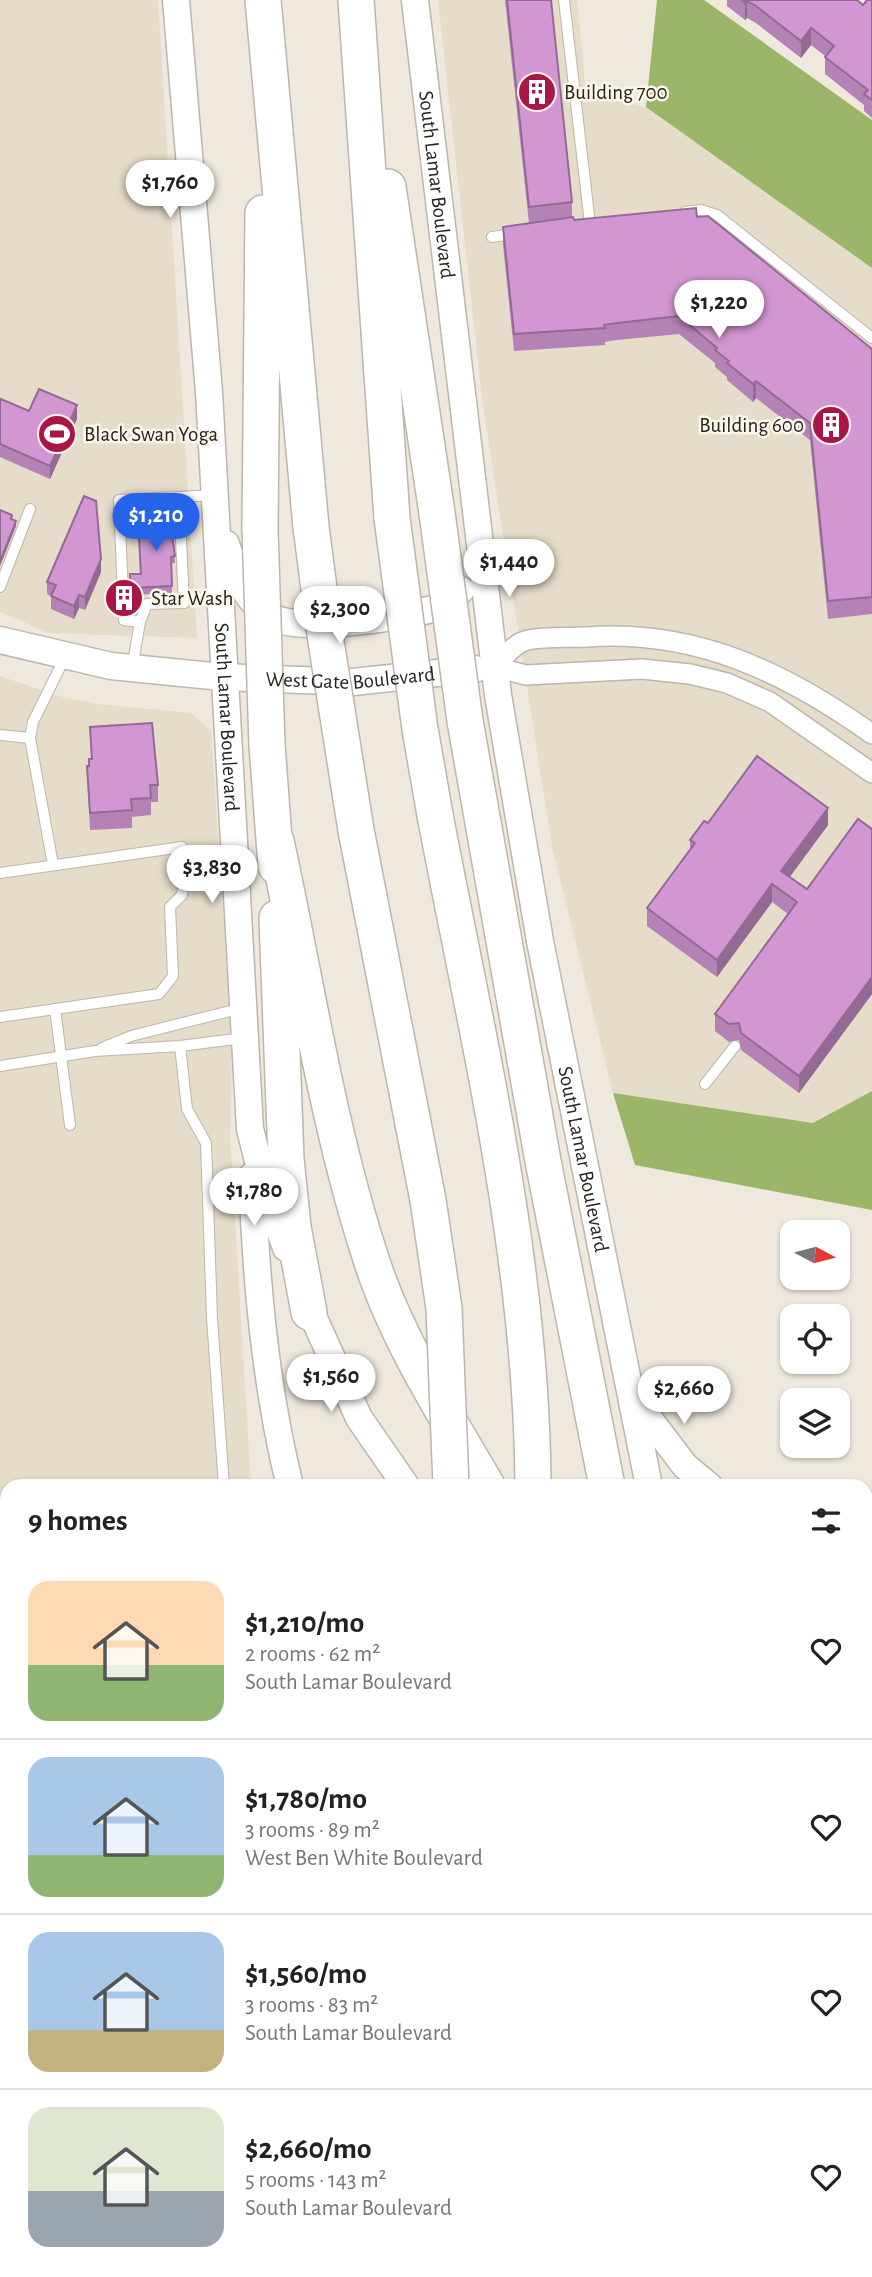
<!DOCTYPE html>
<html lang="en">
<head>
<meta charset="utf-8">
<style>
  body { margin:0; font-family:"Alegreya Sans",sans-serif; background:#f2f2f2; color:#222; height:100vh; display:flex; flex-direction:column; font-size:26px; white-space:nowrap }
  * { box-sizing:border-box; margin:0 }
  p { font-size:23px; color:#767676 }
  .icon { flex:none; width:38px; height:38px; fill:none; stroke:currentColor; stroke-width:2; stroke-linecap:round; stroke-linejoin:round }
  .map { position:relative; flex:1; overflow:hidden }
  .side { position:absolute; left:0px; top:1479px; width:873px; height:800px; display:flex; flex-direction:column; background:#fff; border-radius:21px 21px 0 0; box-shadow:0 2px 5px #0004 }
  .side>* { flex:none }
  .needle { width:46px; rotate:97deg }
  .buttons { position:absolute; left:780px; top:1220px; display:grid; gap:14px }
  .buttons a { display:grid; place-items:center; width:70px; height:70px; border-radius:14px; background:#fff; box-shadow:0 2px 5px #0004; font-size:35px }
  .price { position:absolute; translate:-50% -60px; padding:0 16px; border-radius:24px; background:#fff; color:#222; font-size:23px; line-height:46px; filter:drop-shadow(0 2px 4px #0008) }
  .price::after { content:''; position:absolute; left:50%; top:42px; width:21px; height:16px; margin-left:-10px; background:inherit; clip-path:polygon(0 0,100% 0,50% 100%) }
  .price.selected { background:#2563eb; color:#fff }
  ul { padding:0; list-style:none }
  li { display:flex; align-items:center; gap:21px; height:175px; padding:0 28px }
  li+li { border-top:2px solid #e0e0e0 }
  li span { display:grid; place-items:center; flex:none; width:196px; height:140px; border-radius:21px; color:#555 }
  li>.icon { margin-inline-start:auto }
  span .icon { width:84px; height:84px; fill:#fffc; stroke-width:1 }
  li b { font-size:30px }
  h2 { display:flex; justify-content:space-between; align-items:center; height:84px; padding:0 28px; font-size:30px }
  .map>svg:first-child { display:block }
</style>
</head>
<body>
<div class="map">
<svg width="872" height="2277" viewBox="0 0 872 2277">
  <rect width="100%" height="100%" fill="#efe9dd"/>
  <!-- built -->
  <path fill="#e5dcc9" d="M0,0H158L197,638L49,633L0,612Z
    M438,0H577L586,94L646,107L872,268V1091L814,1123L613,1093L552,846L483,406Z
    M0,676L62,697L97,704L191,713L211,731L232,1047L230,1136L251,1486H7V1870L0,1864Z
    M0,2105L7,2112V2272H121L117,2277H0Z
    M489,2272H845L848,2277H485Z"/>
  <!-- forest -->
  <path fill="#9bb669" d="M657,0H704L872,120V268L646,107Z
    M872,1091V1210L635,1165L613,1093L813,1123Z"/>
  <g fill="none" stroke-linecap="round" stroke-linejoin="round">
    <defs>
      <path id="service" d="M564,0L590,224
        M685,212L701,210L717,215L872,338
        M492,237L514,234
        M0,587L30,509
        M140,622L124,620L119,500L179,497
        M132,668L140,622L147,604L184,603L179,497L215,495
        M0,735L30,738
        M53,865L30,738L33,722L65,657
        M0,873L182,847L186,870L182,895L170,907L173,976L159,994L0,1017
        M55,1009L70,1125
        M180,1046L187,1109L206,1143L212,1318L224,1486
        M102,1048L131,1036L242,1008
        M0,1066L95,1051L180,1046L243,1038
        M705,1084L735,1046
        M0,1616L7,1624
        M0,1865L7,1872
        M0,1900L7,1907
        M565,2272L571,2277
        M102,2277L105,2272
        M851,2277L854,2272"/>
      <path id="minor" d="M494,667C502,660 512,646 522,642C534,636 570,638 586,637C695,629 785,672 872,734
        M494,667L526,675L642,669L690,674L727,683L770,702L872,773
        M0,1970L7,1963
        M0,2085L7,2092"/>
      <g id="secondary">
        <path id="s1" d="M176,0L209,392L250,1129L265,1189L286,1248"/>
        <path id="s2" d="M415,0L498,695L540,941L649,1486"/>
        <path d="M226,544C236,573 244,603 274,618C301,632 405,618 435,608C444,605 455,596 461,590"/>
        <path id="s3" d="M0,640L111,666L222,677L353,682L475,669"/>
        <path d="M252,1176C256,1280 265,1385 290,1486"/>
        <path d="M303,1294L359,1418L406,1486"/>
        <path d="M635,1400L685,1466L709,1486"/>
        <path d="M866,1979L872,1991"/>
        <path d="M866,2265L872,2276"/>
        <path d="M144,2277L148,2272"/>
        <path d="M455,2277L460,2272"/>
      </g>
      <path id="motorway" d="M263,0L311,527
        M356,0L392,518
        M388,187L437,513
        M260,529L263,213
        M465,721L543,1161L607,1486
        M267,745L276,866
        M435,815C477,1036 532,1260 533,1486
        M276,841C307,983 327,1127 373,1265C399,1343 446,1415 487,1486
        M277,918L286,1159L293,1227L309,1312
        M866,1514L872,1510
        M866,1630L872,1626
        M866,1788L872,1783
        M866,1838L872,1841
        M866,1902L872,1897
        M866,2094L872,2105
        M866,2152L872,2164
        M237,2277L240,2272
        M279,2277L282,2272
        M320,2277L323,2272
        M385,2277L390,2272"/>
    </defs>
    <!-- service casing -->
    <use href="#service" stroke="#bcb6ab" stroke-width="12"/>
    <!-- minor casing -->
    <use href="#minor" stroke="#bcb6ab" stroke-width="22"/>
    <!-- secondary casing -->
    <use href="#secondary" stroke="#bcb6ab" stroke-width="29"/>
    <!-- motorway casing -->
    <use href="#motorway" stroke="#bcb6ab" stroke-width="38"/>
    <!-- service -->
    <use href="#service" stroke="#fff" stroke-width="10"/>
    <!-- minor -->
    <use href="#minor" stroke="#fff" stroke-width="19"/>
    <!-- secondary -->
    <use href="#secondary" stroke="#fff" stroke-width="26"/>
    <!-- motorway -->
    <use href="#motorway" stroke="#fff" stroke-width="35"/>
    <defs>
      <path id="motorway-bridge" d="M437,513L465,721
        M392,518L420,729L435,815
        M311,527L325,635L356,830L428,1200L444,1308L451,1486
        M260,529L267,745"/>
    </defs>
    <!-- motorway-bridge casing -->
    <use href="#motorway-bridge" stroke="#bcb6ab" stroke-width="38" stroke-linecap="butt"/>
    <!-- motorway-bridge -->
    <use href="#motorway-bridge" stroke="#fff" stroke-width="35"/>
  </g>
  <!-- wall -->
  <path fill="#b582b5" d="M505,0H551L572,202V217L574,220L697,217L872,349V614L828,619L810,440L756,398L753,402L727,380V377L715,367V363L679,334L617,340L605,342V345L514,351L503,245V227L529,223Z
    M727,0H857L863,5L872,0V118L864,111V105L825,74V56L811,45L801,58L756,23L747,18L745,20L727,6Z
    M0,402L29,411L77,419L50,479L0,457Z
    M139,537L175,556V563H171L172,593L131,595V613L130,574H140Z
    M101,572L85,610L79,608L74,619L51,609V596L47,594V582Z
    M90,727L158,785V802H151V815L132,817V828L90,830L87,766H89V759H91Z
    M708,823L828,825L790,877L807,889L872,829V994L799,1093L741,1050L739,1040L729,1042L715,1031V1014L788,914L772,902L717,977L647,926V908L690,849V840Z
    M7,1660V1846L0,1839V1667Z
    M0,2171L3,2180L7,2183V2253L0,2248Z
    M33,2272H64L60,2277H40Z"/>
  <!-- shaded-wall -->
  <path fill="#936a94" d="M747,1V18L745,20V3Z
    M811,28V45L801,58V41Z
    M756,381V398L753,402V384Z
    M77,405V419L50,479V466Z
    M16,521V526L0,566V562Z
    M101,559V572L85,610V597Z
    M79,595V608L74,619V606Z
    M828,808V825L781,888V871Z
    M772,884V902L717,977V960Z
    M872,977V994L799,1093V1076Z
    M53,2272H64L60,2277H53Z"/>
  <!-- building -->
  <path fill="#d297d3" stroke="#936a94" stroke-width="2" d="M507,0H551L572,202L529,207Z
    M742,0H857L863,5L867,0H872V100L864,94L868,90L825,57L834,46L811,28L801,41L756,6L747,1L745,3Z
    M696,208L697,217L708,216L872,349V597L828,601L810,423L756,381L753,384L727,363L729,361L715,350L717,348L679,316L617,323L604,325L605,328L514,334L503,227L573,217L574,220Z
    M39,389L77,405L50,466L0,444V402L1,399L29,411Z
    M84,496L96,501L101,559L85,597L79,595L74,606L51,596L56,585L47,582Z
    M168,508L175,556L171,557L172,586L131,588V607L130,574H141L139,537L149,536L148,509Z
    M0,510L12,515L11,519L16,521L0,562Z
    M152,723L158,785H150L151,798L131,799L132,810L90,813L87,766H89V759H92L90,727Z
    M757,756L828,808L781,871L807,889L858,819L872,829V977L799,1076L741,1033L739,1023L729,1024L715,1014L797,902L772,884L717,960L647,908L695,843L690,840L704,821L708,823Z
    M7,1660V1829L0,1822V1679L6,1674L0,1667Z
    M0,2178L7,2183V2238L0,2233Z"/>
  <!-- icons -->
  <defs>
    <symbol id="building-disc" viewBox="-11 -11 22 22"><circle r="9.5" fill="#a91547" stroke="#fcf6ea"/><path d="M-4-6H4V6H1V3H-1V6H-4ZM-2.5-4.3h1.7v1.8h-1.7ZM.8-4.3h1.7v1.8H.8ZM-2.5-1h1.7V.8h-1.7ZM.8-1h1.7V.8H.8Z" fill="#fff"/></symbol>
    <symbol id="stadium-disc" viewBox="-11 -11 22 22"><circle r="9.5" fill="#a91547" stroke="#fcf6ea"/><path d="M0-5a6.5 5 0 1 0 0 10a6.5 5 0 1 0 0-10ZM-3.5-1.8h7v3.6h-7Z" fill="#fff"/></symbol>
  </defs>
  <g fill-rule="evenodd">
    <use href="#building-disc" x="515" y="70" width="44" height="44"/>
    <use href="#building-disc" x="809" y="403" width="44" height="44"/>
    <use href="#stadium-disc" x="35" y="412" width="44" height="44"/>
    <use href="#building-disc" x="102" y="576" width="44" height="44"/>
  </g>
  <g text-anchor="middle" stroke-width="5" stroke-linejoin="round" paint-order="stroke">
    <!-- poi labels -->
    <g font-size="21" fill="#262420" stroke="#fcf6ea" text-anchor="start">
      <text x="564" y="99">Building 700</text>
      <text x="804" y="432" text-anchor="end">Building 600</text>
      <text x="84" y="441">Black Swan Yoga</text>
      <text x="151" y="605">Star Wash</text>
    </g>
    <!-- street labels -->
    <g font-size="21" fill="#262420" stroke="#fcf6ea">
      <text dy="7" stroke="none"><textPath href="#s2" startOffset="186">South Lamar Boulevard</textPath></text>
      <text dy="7" stroke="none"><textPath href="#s3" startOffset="354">West Gate Boulevard</textPath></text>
      <text dy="7" stroke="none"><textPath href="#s1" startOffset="719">South Lamar Boulevard</textPath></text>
      <text dy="7" stroke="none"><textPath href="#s2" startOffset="1172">South Lamar Boulevard</textPath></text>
    </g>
  </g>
</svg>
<div class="buttons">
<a><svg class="needle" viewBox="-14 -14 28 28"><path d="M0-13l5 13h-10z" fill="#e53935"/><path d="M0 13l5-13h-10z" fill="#767676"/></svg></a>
<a><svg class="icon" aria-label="locate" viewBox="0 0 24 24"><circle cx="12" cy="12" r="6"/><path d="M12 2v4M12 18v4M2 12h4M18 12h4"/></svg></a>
<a><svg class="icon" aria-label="layers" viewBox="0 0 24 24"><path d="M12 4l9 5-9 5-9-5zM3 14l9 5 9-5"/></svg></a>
</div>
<b class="price" style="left:170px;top:220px">$1,760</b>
<b class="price" style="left:719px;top:340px">$1,220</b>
<b class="price selected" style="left:156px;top:553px">$1,210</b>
<b class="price" style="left:509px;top:599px">$1,440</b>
<b class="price" style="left:340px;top:646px">$2,300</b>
<b class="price" style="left:212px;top:905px">$3,830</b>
<b class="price" style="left:254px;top:1228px">$1,780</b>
<b class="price" style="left:331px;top:1414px">$1,560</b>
<b class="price" style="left:684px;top:1426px">$2,660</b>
<section class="side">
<h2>9 homes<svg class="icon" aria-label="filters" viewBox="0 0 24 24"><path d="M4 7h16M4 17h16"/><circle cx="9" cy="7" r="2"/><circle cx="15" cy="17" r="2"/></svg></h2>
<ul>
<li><span style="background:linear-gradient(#ffd9b3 60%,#8fb573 0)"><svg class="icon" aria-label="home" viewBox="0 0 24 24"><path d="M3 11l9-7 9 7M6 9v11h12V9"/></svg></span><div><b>$1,210/mo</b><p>2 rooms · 62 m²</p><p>South Lamar Boulevard</p></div><svg class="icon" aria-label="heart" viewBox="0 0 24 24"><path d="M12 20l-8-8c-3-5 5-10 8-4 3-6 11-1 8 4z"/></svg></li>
<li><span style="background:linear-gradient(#a9c7e8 70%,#8fb573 0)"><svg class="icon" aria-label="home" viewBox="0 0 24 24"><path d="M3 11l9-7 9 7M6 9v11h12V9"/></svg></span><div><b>$1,780/mo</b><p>3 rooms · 89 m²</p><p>West Ben White Boulevard</p></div><svg class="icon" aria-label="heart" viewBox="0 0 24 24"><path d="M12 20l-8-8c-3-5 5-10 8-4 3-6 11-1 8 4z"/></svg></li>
<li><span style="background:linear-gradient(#a9c7e8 70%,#c2b280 0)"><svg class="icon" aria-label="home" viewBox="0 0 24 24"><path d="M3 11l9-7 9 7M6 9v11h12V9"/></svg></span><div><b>$1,560/mo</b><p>3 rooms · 83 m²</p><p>South Lamar Boulevard</p></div><svg class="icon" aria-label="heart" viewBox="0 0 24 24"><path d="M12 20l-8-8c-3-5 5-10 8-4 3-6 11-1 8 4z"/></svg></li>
<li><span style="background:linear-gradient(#dfe7d0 60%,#9aa5b1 0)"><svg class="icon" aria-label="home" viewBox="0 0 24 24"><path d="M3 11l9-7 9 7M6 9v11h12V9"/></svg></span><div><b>$2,660/mo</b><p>5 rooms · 143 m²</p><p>South Lamar Boulevard</p></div><svg class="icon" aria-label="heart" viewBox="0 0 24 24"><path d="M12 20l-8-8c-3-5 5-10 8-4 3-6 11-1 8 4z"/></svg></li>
</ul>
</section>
</div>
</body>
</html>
